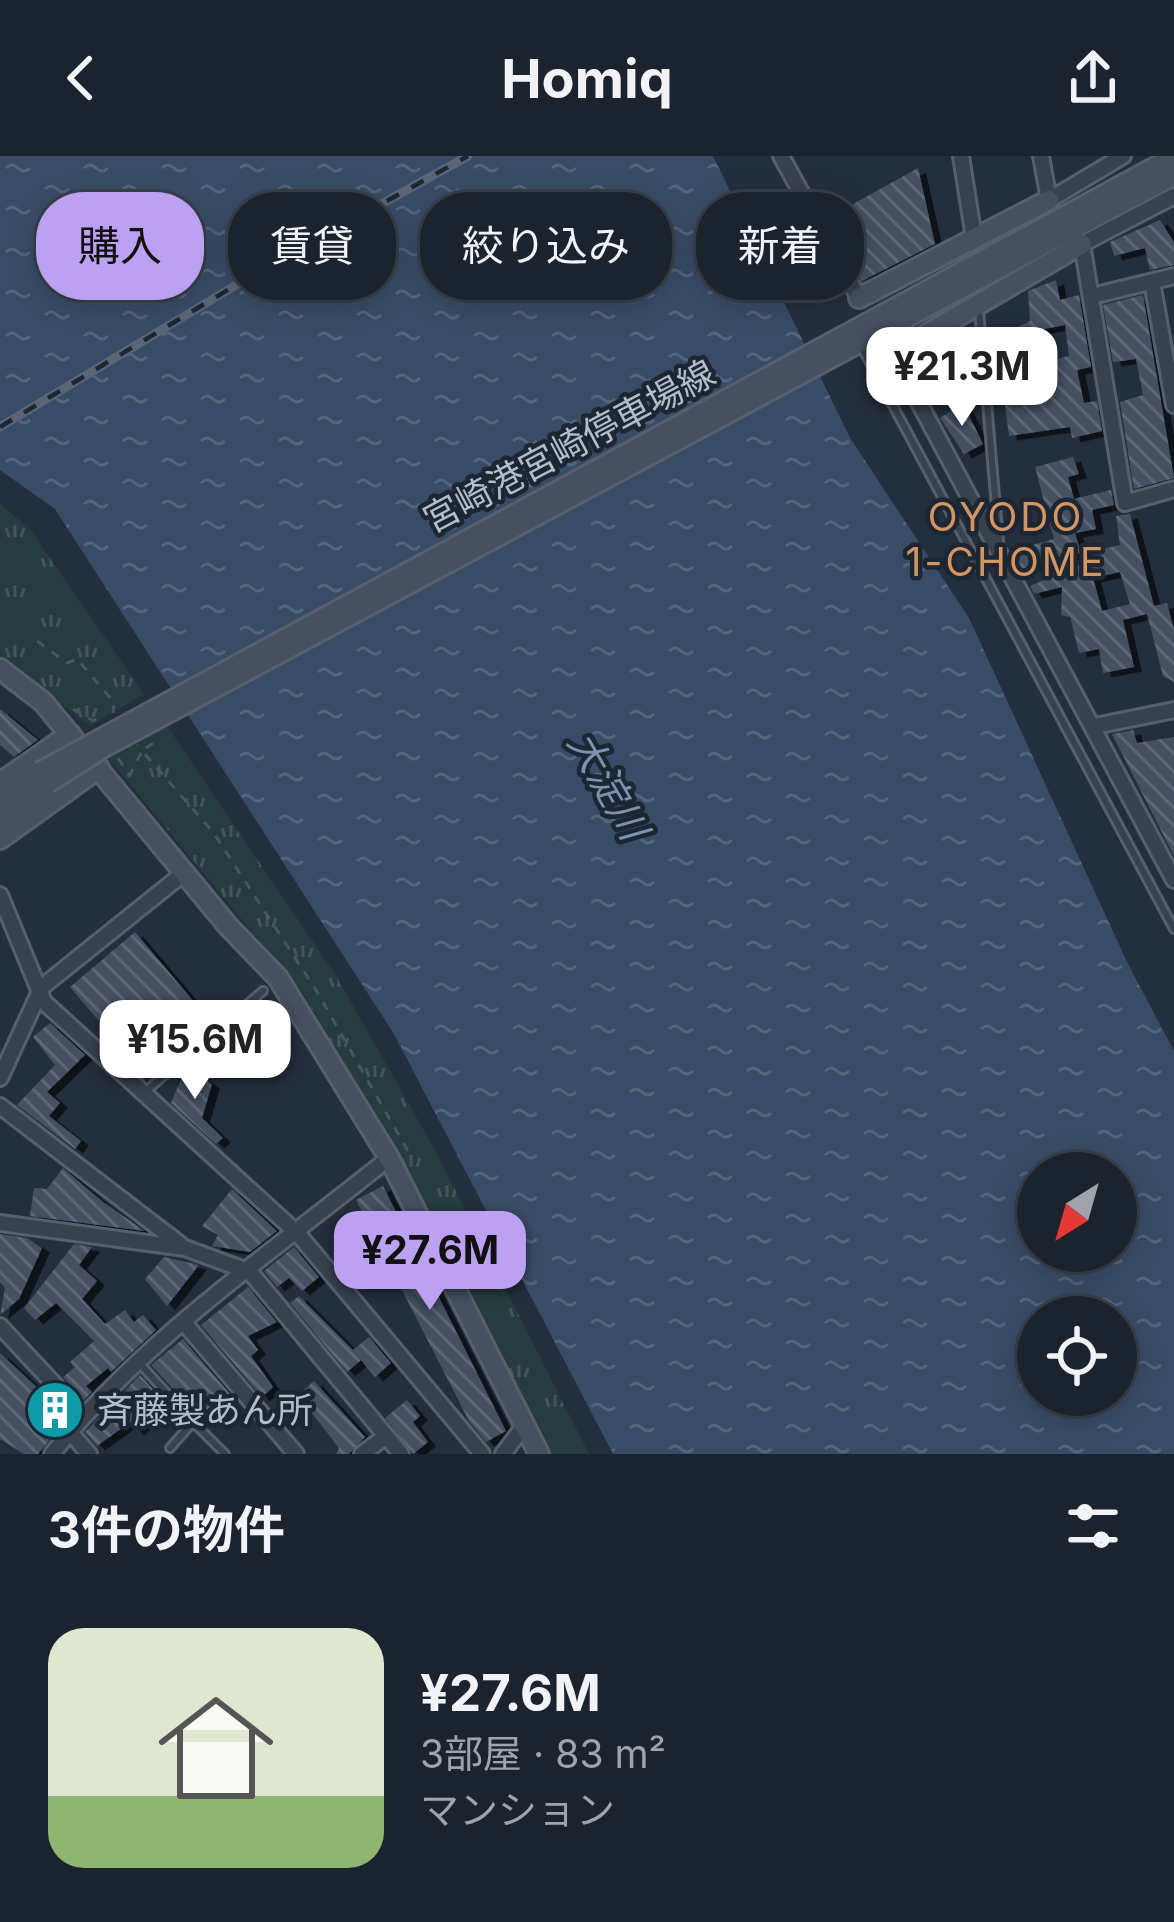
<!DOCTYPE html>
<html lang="ja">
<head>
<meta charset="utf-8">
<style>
  body { margin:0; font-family:Inter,"Noto Sans JP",sans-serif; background:#282f3a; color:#f1f3f6; height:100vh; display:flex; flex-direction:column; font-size:45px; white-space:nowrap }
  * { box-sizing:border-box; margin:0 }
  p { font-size:39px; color:#a0a4aa }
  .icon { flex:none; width:66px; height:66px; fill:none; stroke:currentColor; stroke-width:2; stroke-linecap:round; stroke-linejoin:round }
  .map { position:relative; height:1298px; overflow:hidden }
  .details { display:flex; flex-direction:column; background:#1b232e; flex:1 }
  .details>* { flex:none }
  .top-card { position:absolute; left:36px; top:36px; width:1104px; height:108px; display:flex; gap:24px }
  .needle { width:78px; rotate:217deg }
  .controls { position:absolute; left:1017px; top:996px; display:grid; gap:24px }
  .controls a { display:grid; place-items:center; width:120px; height:120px; border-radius:50%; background:#1b232e; box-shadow:0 6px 30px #0003,0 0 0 3px #39404a; font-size:60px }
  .price { position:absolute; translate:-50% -102px; padding:0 27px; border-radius:24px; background:#fff; color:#222; font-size:39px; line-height:78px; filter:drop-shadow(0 3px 6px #0008) }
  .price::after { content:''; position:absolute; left:50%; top:72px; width:36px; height:27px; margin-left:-18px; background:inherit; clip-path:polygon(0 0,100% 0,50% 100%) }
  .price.current { background:#bca0f2; color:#111 }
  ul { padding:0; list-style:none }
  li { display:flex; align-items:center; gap:36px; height:300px; padding:0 48px }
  li span { display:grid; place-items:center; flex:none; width:336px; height:240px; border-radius:36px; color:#555 }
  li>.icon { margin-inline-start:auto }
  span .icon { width:144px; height:144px; fill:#fffc; stroke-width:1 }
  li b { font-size:51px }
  h2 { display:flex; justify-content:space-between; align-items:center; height:144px; padding:0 48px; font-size:51px }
  .chip { padding:0 42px; border-radius:48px; background:#1b232e; box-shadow:0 6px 30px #0003,0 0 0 3px #39404a; font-size:42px; line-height:108px }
  .chip.current { background:#bca0f2; color:#111 }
  header { display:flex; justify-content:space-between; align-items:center; height:156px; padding:0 48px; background:#1b232e; font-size:54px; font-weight:700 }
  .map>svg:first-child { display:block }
</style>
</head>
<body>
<header><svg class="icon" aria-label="back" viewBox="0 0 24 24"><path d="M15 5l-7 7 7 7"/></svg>Homiq<svg class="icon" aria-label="share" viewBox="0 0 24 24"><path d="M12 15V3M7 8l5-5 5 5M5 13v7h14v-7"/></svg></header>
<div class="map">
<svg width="1174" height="1298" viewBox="0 0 1174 1298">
  <defs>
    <pattern id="park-tufts" width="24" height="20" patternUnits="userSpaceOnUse" patternTransform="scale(3)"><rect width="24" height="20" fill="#263c3f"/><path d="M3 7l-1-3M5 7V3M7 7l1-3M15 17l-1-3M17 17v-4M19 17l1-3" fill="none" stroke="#435659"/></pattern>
    <pattern id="water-ripples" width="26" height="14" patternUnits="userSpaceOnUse" patternTransform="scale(3)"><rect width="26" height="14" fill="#394c67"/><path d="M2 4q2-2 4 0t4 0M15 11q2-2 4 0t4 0" fill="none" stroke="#53647b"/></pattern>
    <pattern id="building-back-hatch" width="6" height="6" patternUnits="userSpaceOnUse" patternTransform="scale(3)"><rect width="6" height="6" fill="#455162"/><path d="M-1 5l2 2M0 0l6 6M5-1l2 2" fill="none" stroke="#5d6877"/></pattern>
    <filter id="shadow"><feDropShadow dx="8" dy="4.5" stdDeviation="0" flood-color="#0009"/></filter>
  </defs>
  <rect width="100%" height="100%" fill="#242f3e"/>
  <!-- park -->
  <path fill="url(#park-tufts)" d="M0,348L29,372L144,538L90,570L0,501Z
    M167,570L336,820L436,996L589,1298H547L382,973L302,836L108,602Z"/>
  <!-- water -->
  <path fill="url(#water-ripples)" fill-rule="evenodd" d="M0,0H713L850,282L969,462L1127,806L1174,895V1298H613L394,878L55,353L0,314ZM1038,1017H1116V1095H1038ZM1038,1161H1116V1239H1038Z"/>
  <!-- building -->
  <path fill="url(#building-back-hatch)" fill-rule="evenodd" filter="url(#shadow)" d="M918,12L935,88L862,125L828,62Z
    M1160,64L1174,86V109L1150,114L1145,92L1114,100L1110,86Z
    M1056,124L1060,144L1079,139L1091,211L1077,214L1084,247L1097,245L1102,275L1072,282L1070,271L1009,280L1003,236L996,237L993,221L1008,215L999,180L1030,165L1028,135ZM1065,169L1069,200L1029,209L1025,188L1032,185L1030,176Z
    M1143,139L1174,322L1134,333L1120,246L1143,239L1136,203L1113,206L1103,149Z
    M933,191L953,227L931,238L909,204Z
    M963,247L983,288L964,298L940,262Z
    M1073,301L1079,318L1068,321L1074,343L1111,334L1114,349L1092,354L1096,373L1075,377L1081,397L1021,413L1011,395L1054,383L1035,311Z
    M1130,358L1154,450L1167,447L1174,474V526L1163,520L1147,458L1123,464L1134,511L1103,517L1099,493L1079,497L1070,461L1061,459L1062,431L1034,438L1030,430L1083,407L1080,398L1120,389L1116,360ZM1120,416L1130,448L1102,455L1093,422Z
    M0,553L38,584L14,601L0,589Z
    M1133,574L1137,587L1174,581V700L1112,578Z
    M135,776L200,853L195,857L203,867L143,917L70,831Z
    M50,867L85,899L47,936L60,947L49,960L81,985L75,993L17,949L55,909L33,881Z
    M186,911L212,928L202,962L223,982L216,988L171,947Z
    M63,1012L103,1046L145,1075L30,1060L34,1032L47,1033Z
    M383,1030L506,1275L486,1286L469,1265L356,1044Z
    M232,1033L277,1075L250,1096L212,1090L218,1079L202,1070Z
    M0,1078L27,1082L42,1092L19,1143L0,1159L5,1132L0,1126Z
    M74,1088L92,1091L79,1109L97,1125L82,1143L105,1168L125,1154L134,1166L143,1159L156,1174L111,1216L108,1212L86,1230L92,1236L84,1244L63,1221L75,1211L70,1206L94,1185L56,1147L35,1164L24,1152Z
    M294,1091L319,1121L302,1135L289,1122L277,1131L264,1115Z
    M164,1101L199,1109L167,1150L145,1123Z
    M248,1131L277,1166L248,1180L258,1194L251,1200L273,1231L262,1241L201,1169Z
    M299,1140L353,1194L369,1181L391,1207L375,1221L361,1204L347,1216L290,1147Z
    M183,1183L231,1239L200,1262L151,1209Z
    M0,1197L69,1261L38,1298H24L0,1283Z
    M140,1219L168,1249L136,1275L129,1267L97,1290L85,1276Z
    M314,1225L365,1281L349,1298H336L339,1292L298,1239Z
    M407,1244L420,1260L413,1266L428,1286L413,1298L385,1262Z"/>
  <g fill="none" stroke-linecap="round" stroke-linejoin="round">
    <defs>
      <path id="lane" d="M979,154L999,386
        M861,190L1174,773
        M146,935L263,835
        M139,1207L193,1266L170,1292
        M193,1266L225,1298"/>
      <path id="street" d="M781,0L859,142
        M961,0L974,82
        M1041,0L1049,44L1123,0
        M1174,40L1082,88L1125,347L1174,333
        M1152,126L1174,249
        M1092,140L1174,120
        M893,198L1174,724
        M1095,570L1174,554
        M0,739L44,846L298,1078L482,1298
        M0,922L42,831L184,717
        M0,950L181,1089
        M0,1067L185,1092L250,1116L401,1298
        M185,1168L296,1298
        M0,1170L83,1259
        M70,1276L89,1298
        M52,1298C144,1182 275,1094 389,1002
        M362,1298L386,1280
        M503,1298L524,1270"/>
      <path id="secondary" d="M859,142L1049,44
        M842,181L1174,1
        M849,192L1174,19
        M893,198L1082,88
        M0,513L43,546L228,770L278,822L389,1002L539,1298
        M0,627L70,578
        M0,645L40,616
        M0,662L48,627
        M0,683L99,612"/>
    </defs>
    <!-- lane casing -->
    <use href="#lane" stroke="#565f6c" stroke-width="12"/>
    <!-- street casing -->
    <use href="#street" stroke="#565f6c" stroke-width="20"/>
    <!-- secondary casing -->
    <use href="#secondary" stroke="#565f6c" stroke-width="24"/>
    <!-- path -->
    <path stroke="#44595c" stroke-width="3" stroke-dasharray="9 9" stroke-linecap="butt" d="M37,485L67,507L77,503L114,546L113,557
      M73,553L93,565L103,560
      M153,587L142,595L213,676L316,834L408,995
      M118,602L129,619
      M129,621L142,595L137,589"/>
    <!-- lane -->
    <use href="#lane" stroke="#38414e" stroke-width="6"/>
    <!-- street -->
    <use href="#street" stroke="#38414e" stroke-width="14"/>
    <!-- secondary -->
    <use href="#secondary" stroke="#465061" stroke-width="18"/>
    <defs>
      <path id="rail" d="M0,271L241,126L468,0"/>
    </defs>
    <!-- rail casing -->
    <use href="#rail" stroke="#5a6575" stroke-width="9"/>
    <!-- rail -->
    <use href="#rail" stroke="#1d2633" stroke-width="4.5" stroke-dasharray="14" stroke-linecap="butt"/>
    <defs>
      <path id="secondary-bridge" d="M40,616L842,181
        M48,627L104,591L849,192"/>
    </defs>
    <!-- secondary-bridge casing -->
    <use href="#secondary-bridge" stroke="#565f6c" stroke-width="24" stroke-linecap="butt"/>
    <!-- secondary-bridge -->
    <use href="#secondary-bridge" stroke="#465061" stroke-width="18"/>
  </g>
  <!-- icons -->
  <defs>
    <symbol id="building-disc" viewBox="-11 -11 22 22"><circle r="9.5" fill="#0f9aa8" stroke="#1d2633"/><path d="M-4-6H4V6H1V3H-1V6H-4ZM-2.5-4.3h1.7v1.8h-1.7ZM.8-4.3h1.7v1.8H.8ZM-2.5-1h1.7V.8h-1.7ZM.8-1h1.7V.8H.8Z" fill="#fff"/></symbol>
  </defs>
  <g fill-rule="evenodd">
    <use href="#building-disc" x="22" y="1221" width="66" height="66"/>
  </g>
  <g text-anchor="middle" stroke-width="9" stroke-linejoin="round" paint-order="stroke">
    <!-- street labels -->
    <g font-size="36" fill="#b4bcc9" stroke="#1d2633">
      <text transform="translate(569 290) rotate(-28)" y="13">宮崎港宮崎停車場線</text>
    </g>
    <!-- poi labels -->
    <g font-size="36" fill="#b4bcc9" stroke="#1d2633" text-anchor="start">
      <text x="97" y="1267">斉藤製あん所</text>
    </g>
    <!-- neighbourhood labels -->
    <g font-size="39" letter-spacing="3" fill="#d59563" stroke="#1d2633">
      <text x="1006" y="375">OYODO<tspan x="1006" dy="45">1-CHOME</tspan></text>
    </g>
    <!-- water labels -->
    <g font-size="39" font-style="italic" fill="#7c92b1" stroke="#1d2633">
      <text transform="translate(608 629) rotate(60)" y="14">大淀川</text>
    </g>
  </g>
</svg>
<div class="controls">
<a><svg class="needle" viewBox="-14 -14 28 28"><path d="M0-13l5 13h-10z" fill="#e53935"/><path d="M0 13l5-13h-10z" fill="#a0a4aa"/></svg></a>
<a><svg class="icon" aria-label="locate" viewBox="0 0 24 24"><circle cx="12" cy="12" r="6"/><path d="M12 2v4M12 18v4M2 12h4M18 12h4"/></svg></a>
</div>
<b class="price" style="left:962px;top:273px">¥21.3M</b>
<b class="price" style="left:195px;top:946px">¥15.6M</b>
<b class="price current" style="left:430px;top:1157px">¥27.6M</b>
<div class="top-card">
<a class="chip current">購入</a>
<a class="chip">賃貸</a>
<a class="chip">絞り込み</a>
<a class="chip">新着</a>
</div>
</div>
<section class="details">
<h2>3件の物件<svg class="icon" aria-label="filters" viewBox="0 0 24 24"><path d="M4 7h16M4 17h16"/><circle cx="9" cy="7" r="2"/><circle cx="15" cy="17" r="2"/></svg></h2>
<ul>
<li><span style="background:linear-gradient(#dfe7d0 70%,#8fb573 0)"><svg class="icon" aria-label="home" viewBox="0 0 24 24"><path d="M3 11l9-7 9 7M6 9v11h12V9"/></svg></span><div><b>¥27.6M</b><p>3部屋 · 83 m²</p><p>マンション</p></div></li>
</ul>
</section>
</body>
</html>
